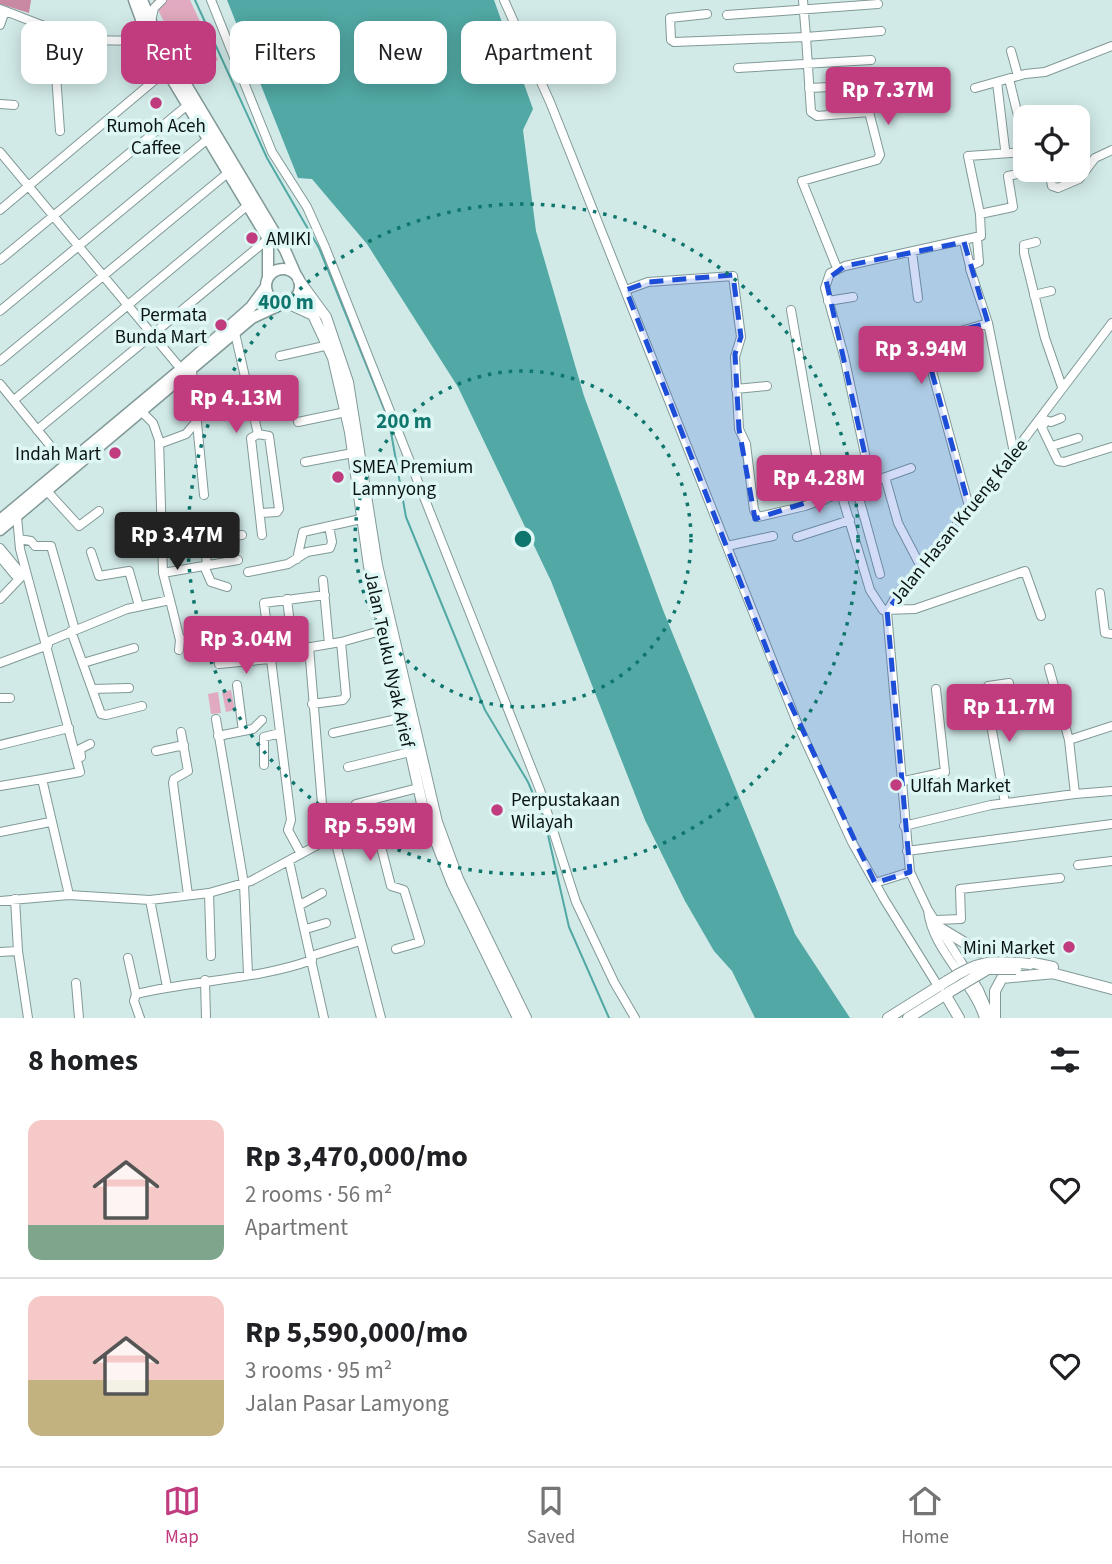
<!DOCTYPE html>
<html lang="en">
<head>
<meta charset="utf-8">
<style>
  body { margin:0; font-family:"Source Sans 3",sans-serif; background:#f2f2f2; color:#202124; height:100vh; display:flex; flex-direction:column; font-size:26px; white-space:nowrap }
  * { box-sizing:border-box; margin:0 }
  p { font-size:23px; color:#757577 }
  .icon { flex:none; width:38px; height:38px; fill:none; stroke:currentColor; stroke-width:2; stroke-linecap:round; stroke-linejoin:round }
  .map { position:relative; height:1018px; overflow:hidden }
  .side { display:flex; flex-direction:column; background:#fff; flex:1 }
  .side>* { flex:none }
  .top-card { position:absolute; left:21px; top:21px; width:700px; height:63px; display:flex; gap:14px }
  .fabs { position:absolute; left:1013px; top:105px; display:grid; gap:14px }
  .fabs a { display:grid; place-items:center; width:77px; height:77px; border-radius:14px; background:#fff; box-shadow:0 4px 18px #0003; font-size:35px }
  .price { position:absolute; translate:-50% -60px; padding:0 16px; border-radius:7px; background:#c13c7f; color:#fff; font-size:23px; line-height:46px; filter:drop-shadow(0 2px 4px #0008) }
  .price::after { content:''; position:absolute; left:50%; top:42px; width:21px; height:16px; margin-left:-10px; background:inherit; clip-path:polygon(0 0,100% 0,50% 100%) }
  .price.on { background:#222; color:#fff }
  ul { padding:0; list-style:none }
  li { display:flex; align-items:center; gap:21px; height:175px; padding:0 28px }
  li+li { border-top:2px solid #e0e0e0 }
  li span { display:grid; place-items:center; flex:none; width:196px; height:140px; border-radius:14px; color:#555 }
  li>.icon { margin-inline-start:auto }
  span .icon { width:84px; height:84px; fill:#fffc; stroke-width:1 }
  li b { font-size:30px }
  h2 { display:flex; justify-content:space-between; align-items:center; height:84px; padding:0 28px; font-size:30px }
  .chip { padding:0 24px; border-radius:14px; background:#fff; box-shadow:0 4px 18px #0003; font-size:24px; line-height:63px }
  .chip.on { background:#c13c7f; color:#fff }
  .menu { display:flex; justify-content:space-around; align-items:center; height:98px; border-top:2px solid #e0e0e0; background:#fff; font-size:19px; color:#757577 }
  .menu a { display:grid; justify-items:center; gap:4px }
  .menu .on { color:#c13c7f }
  .map>svg:first-child { display:block }
</style>
</head>
<body>
<div class="map">
<svg width="1112" height="1018" viewBox="0 0 1112 1018">
  <rect width="100%" height="100%" fill="#d1eae8"/>
  <!-- green -->
  <path fill="#e2aac0" d="M153,0H190L218,60L192,77Z
    M231,690L235,710L226,712L222,692Z
    M218,692L221,713L211,714L208,694Z"/>
  <!-- forest -->
  <path fill="#c989a3" d="M0,0H31L29,13L0,4Z"/>
  <!-- water -->
  <path fill="#51a8a4" d="M227,0H494L533,109L523,130L536,231L584,396L663,610L795,934L850,1018H755L732,971L714,951L685,901L645,820L551,581L458,387L367,244L312,179L298,178Z"/>
  <g fill="none" stroke-linecap="round" stroke-linejoin="round">
    <!-- stream -->
    <path stroke="#51a8a4" stroke-width="2" d="M195,0L267,158L319,248L389,421L406,517L485,710L528,782L545,822L569,927L609,1018"/>
    <defs>
      <path id="minor" d="M211,0L272,152L307,207L325,247L540,790L576,902L614,982L635,1018
        M504,0L550,102L798,725L852,842L884,899L938,986
        M0,9L80,40L149,41
        M707,14L670,18L671,40L674,42L806,37L803,0
        M727,15L878,4
        M151,21L154,8L162,0
        M0,25L5,11
        M60,32L55,61L60,131
        M1011,51L1018,76
        M738,68L871,60
        M1009,79L1023,136
        M997,82L1005,149
        M809,88L873,85
        M975,88L1025,74L1045,72L1112,46
        M0,104L14,105
        M1078,148L1084,146
        M0,152L181,369
        M1049,170L1052,186L1058,188L1079,179L1095,158L1112,150
        M0,210L168,69
        M980,214L1013,207L1008,176L1035,170
        M977,239L979,262L970,266V269L988,323L1014,453
        M964,242L970,266
        M1036,242L1024,245V253L1045,338L1062,387
        M912,252L918,298
        M0,260L190,103
        M837,268L802,181L877,160L880,155L869,112L817,116L811,112L806,37L881,31
        M626,290L648,282L733,276L741,337L735,357L739,429L746,444L754,510L758,517L805,506L911,468
        M1034,295L1051,291
        M828,301L853,297
        M791,310L824,500
        M0,311L209,138
        M235,333L258,434L251,438L262,535
        M280,356L329,345
        M0,361L229,172
        M192,371L204,495
        M0,384L66,465
        M736,389L767,386
        M14,400L248,205
        M1042,419L1051,422L1061,418
        M298,422L346,412
        M1045,422L1042,428L1058,461L1064,462L1112,447
        M37,430L268,239
        M258,434L269,436L279,509L277,512L261,513
        M159,444L186,434L196,422
        M1052,446L1078,438
        M305,462L353,453
        M885,477L898,523L921,567
        M871,482L844,356L825,288L830,273L845,266L981,236L980,214L968,156L1026,152
        M856,487L880,574
        M47,491L79,526L99,511
        M841,493L870,590L883,610L915,609L1025,571L1041,616
        M970,510L924,342L988,323
        M17,517L20,549L80,772L42,779L69,895
        M797,537L850,520
        M19,539L31,541L35,546H51L75,630
        M727,546L773,536
        M0,548L19,571L20,578
        M91,552L99,576L129,571L139,606
        M0,557L15,575
        M297,559L303,532L361,519
        M207,565L204,540L242,535
        M204,566L211,582L227,587
        M248,572L288,564L307,552L330,548L332,542L329,526
        M163,573L238,560
        M323,580L329,644
        M1100,593L1105,633L1112,634
        M0,599L20,578
        M287,599L293,649
        M170,600L180,640L225,635L232,642
        M71,631L101,714L106,715L142,706
        M47,642L127,609L170,600L163,573L159,440L153,423L143,413
        M309,647L322,804
        M179,650L180,640
        M269,654L341,642L384,630
        M0,663L48,645
        M83,663L134,648
        M219,664L270,659
        M237,685L243,731
        M92,689L129,688
        M0,698H10
        M312,704L343,700L346,696L341,642
        M216,719L244,884L248,974
        M1036,723L1062,716
        M181,732L188,771L174,779L173,783L188,895
        M333,733L402,718
        M218,736L253,729L262,720
        M1069,740L1112,726
        M0,745L69,728
        M156,751L184,745
        M81,757L80,749L90,744
        M264,765V737L280,733
        M348,767L410,752
        M900,782L945,772L936,689
        M0,786L42,779
        M1075,794L1112,791
        M1005,803L985,691L988,686L1009,683
        M375,823L391,886L404,890L420,942L396,949
        M904,826L991,805L1075,794L1069,740L1049,668
        M360,827L356,804L418,788
        M0,832L50,822
        M334,836L381,1018
        M907,851L1112,824
        M301,854L288,830L291,820L264,603L325,595
        M289,861L324,1018
        M1078,865L1112,861
        M875,883L910,872
        M209,893L211,956
        M15,899L18,951L28,1018
        M150,900L167,987
        M0,901L69,895L150,900L209,893L251,881L334,836L423,808
        M300,905L322,893
        M928,910C932,950 972,980 984,1018
        M936,920L961,919L960,889L1060,878
        M306,929L326,923
        M0,952L18,951
        M311,956L360,941
        M128,958L136,994
        M205,980L206,1018
        M76,983L79,1018
        M140,1018L134,1001L136,994C194,980 256,980 312,960
        M991,1018L979,990L928,910L910,872L887,612L896,596L978,500L1112,323"/>
      <path id="major" d="M298,279L326,317L348,382L377,565L437,822L458,879L526,1018
        M287,303L313,315L333,358L350,432L369,566L423,808L452,883L518,1018
        M940,928L980,952L1053,967
        M1048,972L1112,989
        M945,994L959,1018
        M888,1018L947,981
        M908,1018L951,991
        M995,1018V991L1002,978L1055,973"/>
      <path id="highway" d="M134,0L149,41L268,239V277
        M142,0L157,36L285,250L296,275
        M266 286a17 17 0 1 1 34 0a17 17 0 1 1-34 0Z
        M0,520L181,369L251,307L265,288
        M0,530L252,318L282,304"/>
    </defs>
    <!-- minor casing -->
    <use href="#minor" stroke="#819997" stroke-width="10"/>
    <!-- major casing -->
    <use href="#major" stroke="#819997" stroke-width="12"/>
    <!-- highway casing -->
    <use href="#highway" stroke="#819997" stroke-width="13"/>
    <!-- minor -->
    <use href="#minor" stroke="#fff" stroke-width="8"/>
    <!-- major -->
    <use href="#major" stroke="#fff" stroke-width="10"/>
    <!-- highway -->
    <use href="#highway" stroke="#fff" stroke-width="10"/>
    <defs>
      <path id="major-bridge" d="M947,981C979,960 992,960 1030,964
        M951,991L988,969H1016"/>
    </defs>
    <!-- major-bridge casing -->
    <use href="#major-bridge" stroke="#819997" stroke-width="12" stroke-linecap="butt"/>
    <!-- major-bridge -->
    <use href="#major-bridge" stroke="#fff" stroke-width="10"/>
  </g>
  <!-- marked area -->
  <path fill="#1d4ed8" fill-opacity="0.2" stroke="#1d4ed8" stroke-width="5" stroke-dasharray="14 9" stroke-linejoin="round" d="M964,242L988,323L923,340L970,510L887,610L910,872L875,883L778,678L626,290L648,282L733,275L741,337L735,354L739,429L755,519L871,482L826,280L845,266Z"/>
  <!-- distance rings -->
  <g fill="none" stroke="#0f766e" stroke-width="3.5" stroke-dasharray="3.5 7">
    <circle cx="523" cy="539" r="168"/>
    <circle cx="523" cy="539" r="335"/>
  </g>
  <!-- markers -->
  <g fill="#c13c7f" stroke="#def7f5" stroke-width="2.5">
    <circle cx="156" cy="103" r="7"/>
    <circle cx="252" cy="238" r="7"/>
    <circle cx="221" cy="325" r="7"/>
    <circle cx="115" cy="453" r="7"/>
    <circle cx="338" cy="477" r="7"/>
    <circle cx="896" cy="785" r="7"/>
    <circle cx="497" cy="810" r="7"/>
    <circle cx="1069" cy="947" r="7"/>
  </g>
  <g text-anchor="middle" stroke-width="7" stroke-linejoin="round" paint-order="stroke">
    <!-- poi labels -->
    <g font-size="19" fill="#0b1414" stroke="#def7f5" text-anchor="start">
      <text x="156" y="132" text-anchor="middle">Rumoh Aceh<tspan x="156" dy="22">Caffee</tspan></text>
      <text x="266" y="245">AMIKI</text>
      <text x="207" y="321" text-anchor="end">Permata<tspan x="207" dy="22">Bunda Mart</tspan></text>
      <text x="101" y="460" text-anchor="end">Indah Mart</text>
      <text x="352" y="473">SMEA Premium<tspan x="352" dy="22">Lamnyong</tspan></text>
      <text x="910" y="792">Ulfah Market</text>
      <text x="511" y="806">Perpustakaan<tspan x="511" dy="22">Wilayah</tspan></text>
      <text x="1055" y="954" text-anchor="end">Mini Market</text>
    </g>
    <!-- street labels -->
    <g font-size="19" fill="#0b1414" stroke="#def7f5">
      <text transform="translate(958 521) rotate(-51)" y="7">Jalan Hasan Krueng Kalee</text>
      <text transform="translate(390 659) rotate(78)" y="7">Jalan Teuku Nyak Arief</text>
    </g>
  </g>
  <circle cx="523" cy="539" r="10" fill="#0f766e" stroke="#def7f5" stroke-width="3.5"/>
  <g font-size="21" text-anchor="middle" font-weight="bold" fill="#0f766e" stroke="#def7f5" stroke-width="7" stroke-linejoin="round" paint-order="stroke">
    <text x="286" y="309">400 m</text>
    <text x="404" y="428">200 m</text>
  </g>
</svg>
<div class="fabs">
<a><svg class="icon" aria-label="locate" viewBox="0 0 24 24"><circle cx="12" cy="12" r="6"/><path d="M12 2v4M12 18v4M2 12h4M18 12h4"/></svg></a>
</div>
<b class="price" style="left:888px;top:127px">Rp 7.37M</b>
<b class="price" style="left:921px;top:386px">Rp 3.94M</b>
<b class="price" style="left:236px;top:435px">Rp 4.13M</b>
<b class="price" style="left:819px;top:515px">Rp 4.28M</b>
<b class="price on" style="left:177px;top:572px">Rp 3.47M</b>
<b class="price" style="left:246px;top:676px">Rp 3.04M</b>
<b class="price" style="left:1009px;top:744px">Rp 11.7M</b>
<b class="price" style="left:370px;top:863px">Rp 5.59M</b>
<div class="top-card">
<a class="chip">Buy</a>
<a class="chip on">Rent</a>
<a class="chip">Filters</a>
<a class="chip">New</a>
<a class="chip">Apartment</a>
</div>
</div>
<section class="side">
<h2>8 homes<svg class="icon" aria-label="filters" viewBox="0 0 24 24"><path d="M4 7h16M4 17h16"/><circle cx="9" cy="7" r="2"/><circle cx="15" cy="17" r="2"/></svg></h2>
<ul>
<li><span style="background:linear-gradient(#f6c9c9 75%,#7fa58c 0)"><svg class="icon" aria-label="home" viewBox="0 0 24 24"><path d="M3 11l9-7 9 7M6 9v11h12V9"/></svg></span><div><b>Rp 3,470,000/mo</b><p>2 rooms · 56 m²</p><p>Apartment</p></div><svg class="icon" aria-label="heart" viewBox="0 0 24 24"><path d="M12 20l-8-8c-3-5 5-10 8-4 3-6 11-1 8 4z"/></svg></li>
<li><span style="background:linear-gradient(#f6c9c9 60%,#c2b280 0)"><svg class="icon" aria-label="home" viewBox="0 0 24 24"><path d="M3 11l9-7 9 7M6 9v11h12V9"/></svg></span><div><b>Rp 5,590,000/mo</b><p>3 rooms · 95 m²</p><p>Jalan Pasar Lamyong</p></div><svg class="icon" aria-label="heart" viewBox="0 0 24 24"><path d="M12 20l-8-8c-3-5 5-10 8-4 3-6 11-1 8 4z"/></svg></li>
</ul>
</section>
<nav class="menu">
<a class="on"><svg class="icon" aria-label="map" viewBox="0 0 24 24"><path d="M3 6l6-2 6 2 6-2v14l-6 2-6-2-6 2zM9 4v14M15 6v14"/></svg>Map</a>
<a><svg class="icon" aria-label="saved" viewBox="0 0 24 24"><path d="M7 4h10v16l-5-4-5 4z"/></svg>Saved</a>
<a><svg class="icon" aria-label="home" viewBox="0 0 24 24"><path d="M3 11l9-7 9 7M6 9v11h12V9"/></svg>Home</a>
</nav>
</body>
</html>
